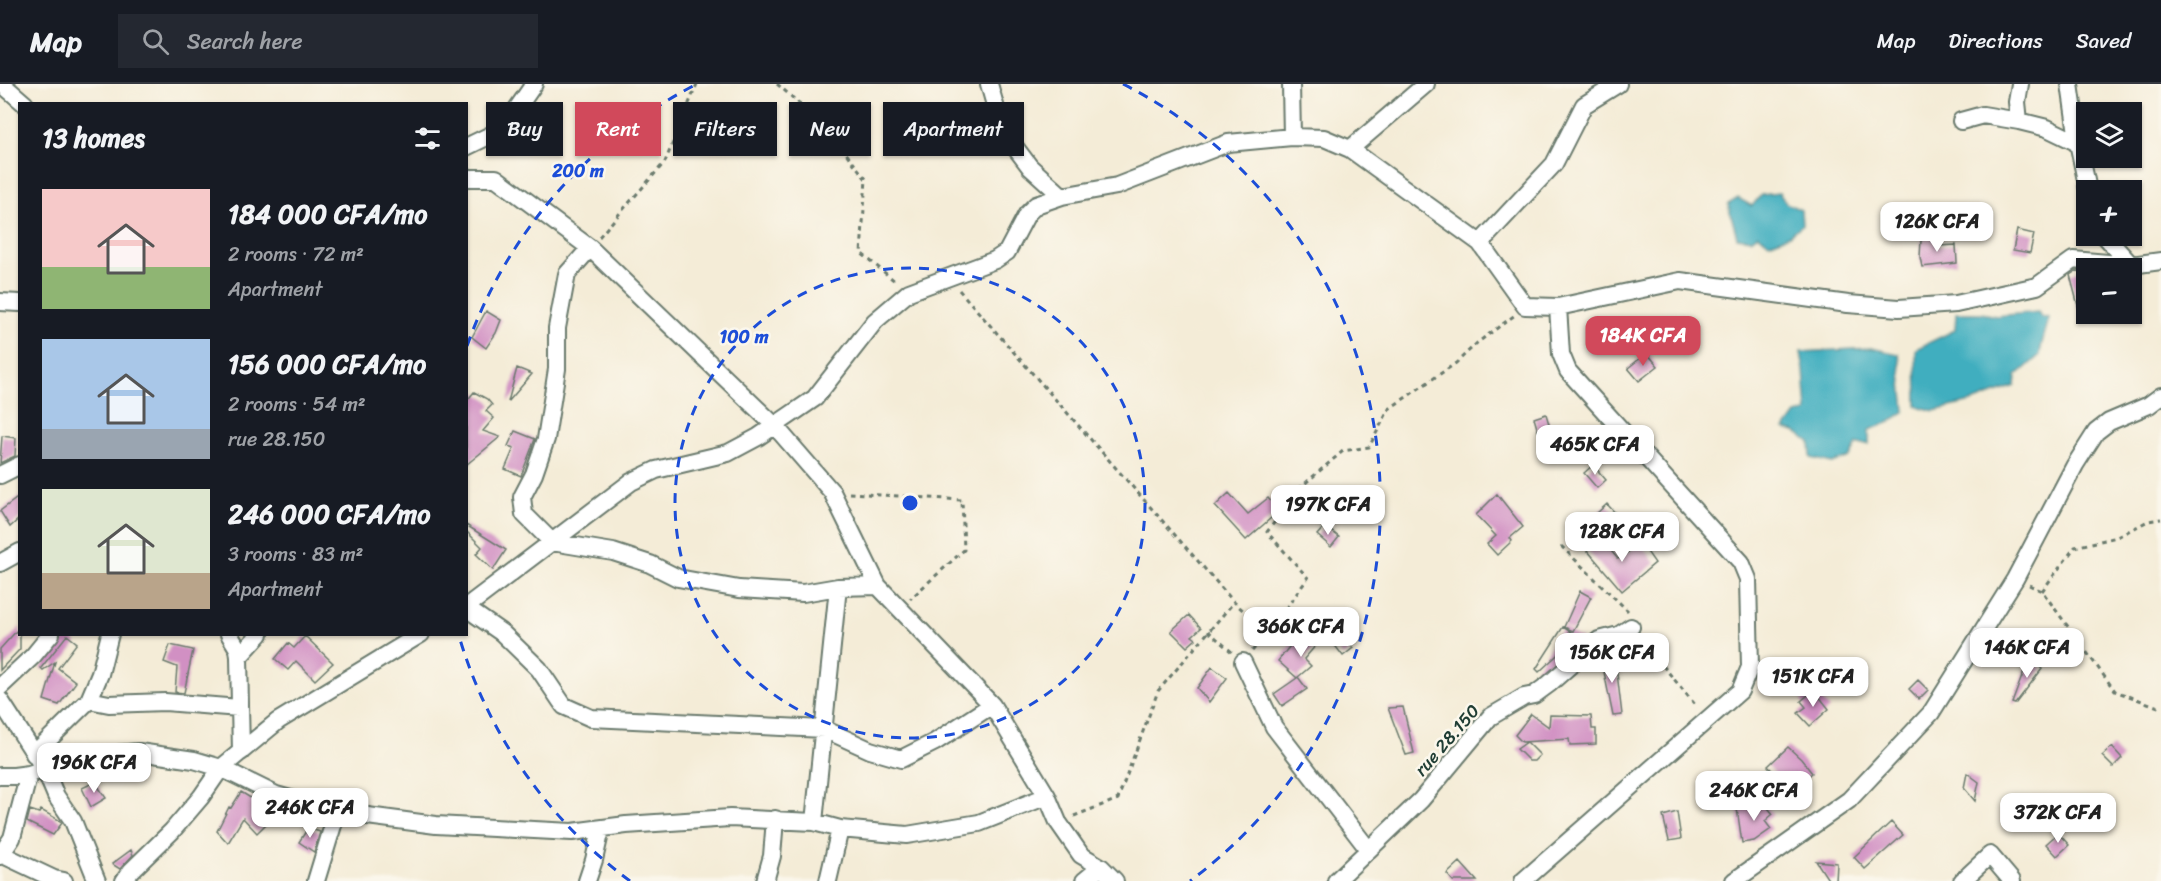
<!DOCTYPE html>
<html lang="en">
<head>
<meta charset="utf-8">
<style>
  body { margin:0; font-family:Sriracha,sans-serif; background:#242831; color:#f1f3f6; height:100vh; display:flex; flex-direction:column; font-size:22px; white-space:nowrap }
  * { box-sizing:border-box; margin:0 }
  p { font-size:20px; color:#9ea1a6 }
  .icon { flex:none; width:33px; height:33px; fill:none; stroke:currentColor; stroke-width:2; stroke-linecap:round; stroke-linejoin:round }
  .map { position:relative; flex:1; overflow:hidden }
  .drawer { position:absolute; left:18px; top:18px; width:450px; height:534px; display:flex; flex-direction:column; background:#171b24; border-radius:0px; box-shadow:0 2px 4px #0004 }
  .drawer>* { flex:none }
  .hud { position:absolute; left:486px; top:18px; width:570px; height:54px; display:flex; gap:12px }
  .tools { position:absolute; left:2076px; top:18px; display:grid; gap:12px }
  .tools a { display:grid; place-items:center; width:66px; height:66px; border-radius:0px; background:#171b24; box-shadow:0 2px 4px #0004; font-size:30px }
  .price { position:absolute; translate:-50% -51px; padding:0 14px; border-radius:12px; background:#fff; color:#222; font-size:20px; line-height:39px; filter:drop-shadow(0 2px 3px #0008) }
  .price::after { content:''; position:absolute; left:50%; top:36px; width:18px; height:14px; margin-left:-9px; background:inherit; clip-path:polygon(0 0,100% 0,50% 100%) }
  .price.current { background:#d1495b; color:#fff }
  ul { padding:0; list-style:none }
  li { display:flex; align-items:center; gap:18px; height:150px; padding:0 24px }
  li span { display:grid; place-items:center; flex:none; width:168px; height:120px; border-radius:0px; color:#555 }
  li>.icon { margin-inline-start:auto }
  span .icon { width:72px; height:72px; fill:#fffc; stroke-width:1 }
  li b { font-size:26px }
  h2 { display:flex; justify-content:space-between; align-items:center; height:72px; padding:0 24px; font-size:26px }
  .tag { padding:0 21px; border-radius:0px; background:#171b24; box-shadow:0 2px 4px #0004; font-size:21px; line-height:54px }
  .tag.current { background:#d1495b; color:#fff }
  header { display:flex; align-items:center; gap:36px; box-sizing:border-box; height:84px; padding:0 30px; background:#171b24; border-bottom:2px solid #363941 }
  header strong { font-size:28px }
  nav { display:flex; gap:33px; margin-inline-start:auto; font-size:21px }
  .search { width:420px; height:54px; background:#242831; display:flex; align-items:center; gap:15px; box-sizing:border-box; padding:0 21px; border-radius:0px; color:#9ea1a6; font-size:22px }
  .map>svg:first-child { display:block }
</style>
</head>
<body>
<header>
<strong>Map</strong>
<div class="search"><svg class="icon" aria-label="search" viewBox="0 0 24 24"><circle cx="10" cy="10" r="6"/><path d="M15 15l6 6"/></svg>Search here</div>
<nav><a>Map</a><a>Directions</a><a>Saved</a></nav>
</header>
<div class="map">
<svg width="2161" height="797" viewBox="0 0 2161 797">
  <rect width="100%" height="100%" fill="#fbf7ec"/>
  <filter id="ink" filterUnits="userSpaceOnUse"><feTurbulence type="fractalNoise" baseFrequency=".0167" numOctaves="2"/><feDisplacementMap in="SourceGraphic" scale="12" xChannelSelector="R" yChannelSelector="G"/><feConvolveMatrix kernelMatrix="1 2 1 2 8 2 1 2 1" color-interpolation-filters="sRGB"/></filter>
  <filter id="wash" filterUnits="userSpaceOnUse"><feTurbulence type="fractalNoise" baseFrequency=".008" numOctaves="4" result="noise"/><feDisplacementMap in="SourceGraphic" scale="24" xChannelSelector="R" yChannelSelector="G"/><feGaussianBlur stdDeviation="1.35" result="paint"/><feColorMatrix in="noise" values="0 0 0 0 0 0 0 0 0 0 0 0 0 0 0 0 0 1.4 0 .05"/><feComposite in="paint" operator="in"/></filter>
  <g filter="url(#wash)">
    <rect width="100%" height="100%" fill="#f4ecd7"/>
    <!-- water -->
    <path fill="#41aebf" stroke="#30767a" stroke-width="1.5" d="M1779,109L1786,119L1801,126L1802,141L1789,151L1769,159L1758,150L1751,155L1737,153L1728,120L1738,114L1752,122L1761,111Z
      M2038,228L2041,233L2049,234C2046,247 2041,258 2040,271L2016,292L2015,302L1975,317L1934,327L1917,322L1916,265L1955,246L1956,229H1981L1996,232Z
      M1871,264L1899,270L1905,327L1890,338L1869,346V360H1857L1850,373L1832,379L1811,374L1810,358L1795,348L1785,345L1796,330L1807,328L1804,286L1801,268Z"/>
    <g id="blocks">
      <!-- building -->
      <path fill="#d190c3" d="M2017,146L2034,150L2030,169L2013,166Z
        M1938,152L1939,162L1956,161L1957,179L1922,183L1920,173L1921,156Z
        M2076,187L2086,188V236L2082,237L2070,191Z
        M486,227L501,236L496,249L486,264L472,253Z
        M1647,269L1658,282L1639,297L1628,284Z
        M517,284L532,290L508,318Z
        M474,308L487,315L492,321L486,327L494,334L483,347L500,353L466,381V318Z
        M1546,330L1554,357L1542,361L1534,334Z
        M515,347L535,355L521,392L505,385L514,364L508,362Z
        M2,352L16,354L15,372L0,379Z
        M1593,381L1606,396L1597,404L1584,389Z
        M1229,409L1248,430L1268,414L1279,427L1246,456L1215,422Z
        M1497,410L1523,443L1510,454L1512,457L1497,471L1487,460L1496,452L1476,431Z
        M20,412V434L10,443L0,427Z
        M1607,420L1618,432L1608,441L1597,429Z
        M466,441L506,466L493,486L476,470L482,463L466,447Z
        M1325,442L1339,453L1331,463L1317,451Z
        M1600,454L1618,475L1641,459L1655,479L1622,507L1587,466Z
        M1580,507L1591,513L1573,547L1564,543Z
        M1189,531L1201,544L1192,552L1196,555L1187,563L1171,547Z
        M1318,531L1331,544L1304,575L1311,582L1298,593L1307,605L1282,622L1274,610L1297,594L1278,577L1308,539L1310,540Z
        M1337,542L1353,564L1343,572L1326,550Z
        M20,543V565L0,586V565Z
        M1563,543L1583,556L1573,565L1567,562L1539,588L1536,585Z
        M67,551L77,559L58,584L76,598L59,621L44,616L55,578L43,586L41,584Z
        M305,552L333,579L315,596L296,577L288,586L275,575L288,559L294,564Z
        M170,561L193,566L184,609L175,608L177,583L164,578Z
        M1615,572L1622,631L1613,632L1601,573Z
        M2029,574L2042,585L2015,620L2012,619Z
        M1212,583L1227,594L1209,618L1197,604Z
        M1918,596L1928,606L1919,615L1909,605Z
        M1814,606L1829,625L1810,642L1798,629L1806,623L1801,617Z
        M1403,623L1414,669L1406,671L1388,624Z
        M1531,630L1549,643L1550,631L1591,632L1592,645H1596V660L1570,661L1569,655L1522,658L1515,651Z
        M1527,658L1540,671L1534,677H1529L1517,665Z
        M1788,663L1801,675L1812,689L1791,708L1768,682Z
        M2112,663L2122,674L2113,683L2102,672Z
        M1967,689L1979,698L1975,717L1964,704Z
        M95,698L106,714L91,723L82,704Z
        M241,708L262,721L256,732L266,740L257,749L243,734L228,759L217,747L229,723L231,724Z
        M1764,719L1773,730L1765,737L1771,745L1754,757L1742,759L1737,724Z
        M30,726L39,729L41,726L59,736L62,739L53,751L27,738Z
        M1677,728L1681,755L1669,757L1663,732Z
        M1891,738L1903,751L1865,785L1854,773Z
        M308,744L320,748L314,768L299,758Z
        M2058,749L2069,761L2057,772L2046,760Z
        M131,766L133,771L120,785L112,780Z
        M1816,777L1837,779L1836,797H1829Z
        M1460,778L1477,797H1453L1447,790Z"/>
    </g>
  </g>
  <g filter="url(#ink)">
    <use href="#blocks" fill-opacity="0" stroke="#6a7a6d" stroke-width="1.5"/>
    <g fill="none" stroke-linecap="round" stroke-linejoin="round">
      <defs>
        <path id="minor" d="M2,0L25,20
          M989,0L1002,46L1030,83L1062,112
          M1291,0L1292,53
          M2020,0L2017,18L2019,37L2047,44L2078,59
          M2070,0L2079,63L2088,106
          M1961,37L1983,31L2019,37
          M466,63L497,48L514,29L534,0
          M1350,65L1426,0
          M466,94H496L590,164L774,341L832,408L878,502L992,621L1047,712L1058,738L1081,771L1101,783L1115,797
          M2105,152L2131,181
          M1480,159L1554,80L1584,21L1618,0
          M590,164L567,190L557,244V285L546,355L534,390L522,413L524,430L552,458L613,468L650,480L678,494L739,505L803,509L838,503L878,502
          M0,218L20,219
          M0,391L20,381
          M0,479L20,468
          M466,523L631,398L656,386L728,369L758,353L815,314L875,237L909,208L995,176L1007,168L1027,130L1036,121L1062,112L1117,102L1228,59L1292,53L1324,54L1350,65L1480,159L1525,222L1558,223L1680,197L1848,220L1899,224L1956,220L2037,202L2073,176L2131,181L2161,177
          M466,524L502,549L539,585L564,622L591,634L824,645L870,666L901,675L935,658L992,621
          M229,550L238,565L239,573L241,668
          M239,573L260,550
          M1243,578L1274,643L1368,765
          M0,603L33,572L51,550
          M0,616L45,686L56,712L73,737L97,797
          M89,616L109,620L165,618L239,624
          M34,670L89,616L100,590L110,550
          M0,692H14L29,690L83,673L139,668L194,676L221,684L276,711L337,728L436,741L572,748L626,741L730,734L814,738L840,745L907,751L979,739L1047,712
          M814,738L838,503
          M1,770L54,795L64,797
          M0,772L12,754L29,690
          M124,797L131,787L172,747L201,713L221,684L278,637L421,550
          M316,797L337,728
          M587,797L594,776L601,745
          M765,797L772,772L775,735
          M828,797L840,745
          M1084,797L1101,783
          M1336,797L1421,716L1490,633L1524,613L1534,611L1549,600L1599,556L1619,551L1631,543
          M1523,797L1740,607L1750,583L1748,495L1741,478L1568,287L1561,270L1558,223
          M1734,797L1849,716L1931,629L2015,495L2075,381L2096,348L2109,338L2149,321L2161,312
          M1962,797L1990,771L2012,797"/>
      </defs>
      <!-- minor casing -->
      <use href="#minor" stroke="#6a7a6d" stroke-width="20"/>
      <!-- path -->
      <path stroke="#6a7a6d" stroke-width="3" stroke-dasharray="4.5 4.5" stroke-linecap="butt" d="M777,0L824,41L866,95L861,169L896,198
        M599,153L665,78L697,0
        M959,206L1234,518L1268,549
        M849,409L962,416L964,466L910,515
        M1561,462L1628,527
        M2029,501L2042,507L2115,607L2161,624
        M2042,507L2075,463L2117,453L2148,437L2161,435
        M1208,547L1233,569
        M1640,554L1697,623
        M1252,567L1268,549L1308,494L1267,448L1302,402L1343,367L1369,363L1389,325L1456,279L1477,259L1515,231
        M1074,732L1118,715L1158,607L1234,518"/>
      <!-- minor -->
      <use href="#minor" stroke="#fff" stroke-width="16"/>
    </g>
  </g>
  <!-- distance rings -->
  <g fill="none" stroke="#1d4ed8" stroke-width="3" stroke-dasharray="10 8">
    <circle cx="910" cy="419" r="235"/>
    <path d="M630 797A470 470 0 0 1 459 552M467 262A470 470 0 0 1 697 0M1123 0A470 470 0 0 1 1190 797"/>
  </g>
  <g text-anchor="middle" stroke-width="5" stroke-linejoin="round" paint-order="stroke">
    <!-- street labels -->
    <g font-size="18" fill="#1f3d34" stroke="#fbf7ec">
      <text transform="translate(1447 656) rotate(-49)" y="6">rue 28.150</text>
    </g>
  </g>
  <circle cx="910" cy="419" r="9" fill="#1d4ed8" stroke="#fbf7ec" stroke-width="3"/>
  <g font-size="18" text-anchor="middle" font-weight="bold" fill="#1d4ed8" stroke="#fbf7ec" stroke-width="5" stroke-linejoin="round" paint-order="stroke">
    <text x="578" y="93">200 m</text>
    <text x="744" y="259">100 m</text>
  </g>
</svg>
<div class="tools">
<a><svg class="icon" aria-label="layers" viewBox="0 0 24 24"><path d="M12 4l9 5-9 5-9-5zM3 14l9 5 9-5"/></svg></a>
<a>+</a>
<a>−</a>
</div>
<b class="price" style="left:1937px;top:169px">126K CFA</b>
<b class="price current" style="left:1643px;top:283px">184K CFA</b>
<b class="price" style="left:1595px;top:392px">465K CFA</b>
<b class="price" style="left:1328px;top:452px">197K CFA</b>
<b class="price" style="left:1622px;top:479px">128K CFA</b>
<b class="price" style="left:1301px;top:574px">366K CFA</b>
<b class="price" style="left:2027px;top:595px">146K CFA</b>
<b class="price" style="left:1612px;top:600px">156K CFA</b>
<b class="price" style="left:1813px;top:624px">151K CFA</b>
<b class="price" style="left:94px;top:710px">196K CFA</b>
<b class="price" style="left:1754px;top:738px">246K CFA</b>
<b class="price" style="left:310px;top:755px">246K CFA</b>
<b class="price" style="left:2058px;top:760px">372K CFA</b>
<div class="hud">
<a class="tag">Buy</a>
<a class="tag current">Rent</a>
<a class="tag">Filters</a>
<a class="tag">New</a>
<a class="tag">Apartment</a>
</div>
<section class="drawer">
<h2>13 homes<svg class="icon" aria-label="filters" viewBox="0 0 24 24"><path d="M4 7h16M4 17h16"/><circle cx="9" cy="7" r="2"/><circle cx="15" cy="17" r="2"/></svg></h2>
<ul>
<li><span style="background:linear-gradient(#f6c9c9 65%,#8fb573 0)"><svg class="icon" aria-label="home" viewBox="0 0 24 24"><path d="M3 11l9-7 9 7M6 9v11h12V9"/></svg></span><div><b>184 000 CFA/mo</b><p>2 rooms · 72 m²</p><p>Apartment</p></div></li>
<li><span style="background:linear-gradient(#a9c7e8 75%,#9aa5b1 0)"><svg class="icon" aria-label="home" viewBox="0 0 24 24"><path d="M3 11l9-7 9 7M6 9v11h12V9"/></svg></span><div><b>156 000 CFA/mo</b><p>2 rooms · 54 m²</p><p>rue 28.150</p></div></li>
<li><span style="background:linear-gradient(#dfe7d0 70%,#b9a48a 0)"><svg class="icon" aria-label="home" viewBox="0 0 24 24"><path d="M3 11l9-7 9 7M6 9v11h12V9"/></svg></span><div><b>246 000 CFA/mo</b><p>3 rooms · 83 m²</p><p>Apartment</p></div></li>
</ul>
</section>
</div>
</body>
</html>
